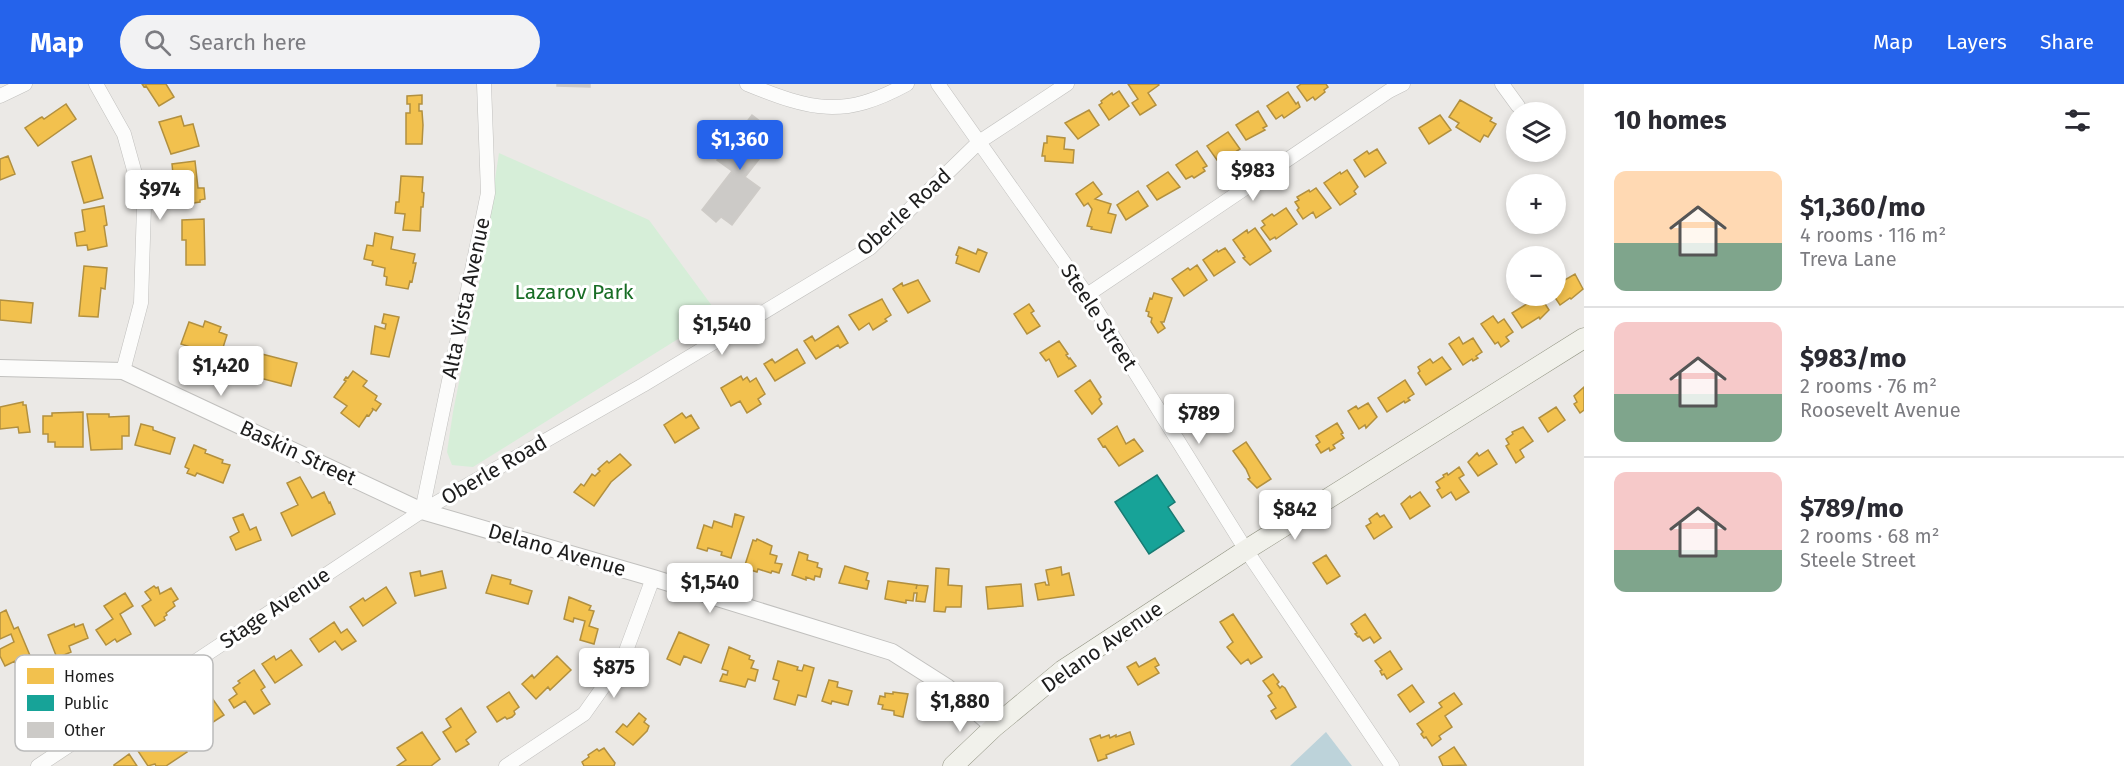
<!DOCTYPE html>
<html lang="en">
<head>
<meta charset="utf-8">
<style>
  body { margin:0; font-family:"Fira Sans",sans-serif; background:#f2f2f3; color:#2b2b33; height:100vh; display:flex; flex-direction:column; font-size:22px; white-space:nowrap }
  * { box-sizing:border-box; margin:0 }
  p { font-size:20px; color:#7c7c81 }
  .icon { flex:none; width:33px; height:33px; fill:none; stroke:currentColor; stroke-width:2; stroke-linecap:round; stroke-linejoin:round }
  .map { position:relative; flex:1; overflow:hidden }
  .panel { display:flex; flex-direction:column; background:#fff; width:540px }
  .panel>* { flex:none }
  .controls { position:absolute; left:1506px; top:18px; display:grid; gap:12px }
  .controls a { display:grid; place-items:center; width:60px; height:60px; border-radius:50%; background:#fff; box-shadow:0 3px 9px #0003; font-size:30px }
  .price { position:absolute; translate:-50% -51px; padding:0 14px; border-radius:6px; background:#fff; color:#222; font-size:20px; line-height:39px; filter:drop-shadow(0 2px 3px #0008) }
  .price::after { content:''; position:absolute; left:50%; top:36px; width:18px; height:14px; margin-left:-9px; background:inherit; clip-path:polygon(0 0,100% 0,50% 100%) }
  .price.active { background:#2563eb; color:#fff }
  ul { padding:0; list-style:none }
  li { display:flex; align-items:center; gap:18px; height:150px; padding:0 30px }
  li+li { border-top:2px solid #e1e1e2 }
  li span { display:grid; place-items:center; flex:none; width:168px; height:120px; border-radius:12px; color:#555 }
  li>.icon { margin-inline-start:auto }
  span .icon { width:72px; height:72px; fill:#fffc; stroke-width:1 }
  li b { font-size:26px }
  h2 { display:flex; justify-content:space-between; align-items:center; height:72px; padding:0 30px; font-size:26px }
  header { display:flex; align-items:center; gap:36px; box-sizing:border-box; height:84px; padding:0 30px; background:#2563eb; color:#fff }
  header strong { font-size:28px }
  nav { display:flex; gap:33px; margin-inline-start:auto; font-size:21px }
  .search { width:420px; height:54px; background:#f2f2f3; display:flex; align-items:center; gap:15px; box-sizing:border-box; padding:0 21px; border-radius:33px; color:#7c7c81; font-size:22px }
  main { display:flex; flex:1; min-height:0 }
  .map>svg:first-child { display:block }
</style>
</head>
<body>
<header>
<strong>Map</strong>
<div class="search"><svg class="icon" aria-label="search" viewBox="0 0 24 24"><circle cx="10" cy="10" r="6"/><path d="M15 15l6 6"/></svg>Search here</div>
<nav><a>Map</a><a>Layers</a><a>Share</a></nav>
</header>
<main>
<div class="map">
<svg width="1584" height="682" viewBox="0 0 1584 682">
  <rect width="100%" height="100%" fill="#ebe9e6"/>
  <!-- park -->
  <path fill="#d6eed8" d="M499,69L649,136L718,230L473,383L452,381L447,368L453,328L479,199Z"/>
  <!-- water -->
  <path fill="#bdd3da" d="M1326,648L1352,682H1290Z"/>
  <!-- homes -->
  <path fill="#f2c14e" stroke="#b2903f" stroke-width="1.5" d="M142,0H166L174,13L159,22L146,2L144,3Z
    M1128,0H1158L1159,1L1148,9L1156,21L1140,31L1132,19L1138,15Z
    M1301,0H1326L1328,3L1324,6L1325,8L1315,16L1313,13L1307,17L1297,3Z
    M1119,7L1129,22L1109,36L1099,21L1102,19L1101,17L1112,9L1113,11Z
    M1288,8L1296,20L1298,18L1300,23L1284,34L1282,31L1276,35L1267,22Z
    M422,11V20H419V27H422L423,41L422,60H406V29H410V20H407V12Z
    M1460,16L1492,34L1490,37L1496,40L1488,53L1484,51L1480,58L1456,43L1459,39L1449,33Z
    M66,20L76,35L38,62L25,44L40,34L42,33L44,35Z
    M1089,26L1099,41L1078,55L1065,39Z
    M1258,27L1267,42L1263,44L1265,46L1246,56L1236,41Z
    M1440,31L1451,46L1429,60L1419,44Z
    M181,32L184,42L193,40L199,62L171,70L159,38Z
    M1228,48L1240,65L1226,74L1224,72L1217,76L1207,62Z
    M1047,52L1065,54L1064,65L1074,66L1073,79L1045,77V72H1042L1044,59H1047Z
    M1377,65L1386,79L1365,93L1354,76L1367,67L1369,70Z
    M1197,67L1207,82L1203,84L1205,87L1194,94L1192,92L1186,95L1176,81Z
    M8,72L15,90L0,96V75Z
    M91,72L103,114L84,119L72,78Z
    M195,77L198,104H204L205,115L200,116V118L180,121L178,99L174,100L172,80Z
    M1347,86L1358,103L1354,107L1356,110L1340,121L1324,99L1340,88L1341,90Z
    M1168,88L1180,103L1157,116L1147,102Z
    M401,92L423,93L422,108L424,109L423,123H421L420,147L403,146L405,130L395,129L396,118H399Z
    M1093,98L1102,110L1095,115L1111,120L1108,129L1116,131L1111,149L1091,145L1092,143L1087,142L1092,125L1088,119L1084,122L1076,110Z
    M1316,104L1331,124L1316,134L1313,128L1303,135L1297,126L1299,124L1295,118L1299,116L1297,113L1309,106L1310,108Z
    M1138,107L1148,122L1126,136L1117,121Z
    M104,122L107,141L104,142L107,162L88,166L87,161L77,162L75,149L85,147L82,126Z
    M1286,124L1297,140L1276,155L1275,153L1270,156L1261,144L1265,141L1262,137L1272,130L1274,132Z
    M204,135L205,181H186V156H182V136Z
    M1255,144L1271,167L1250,181L1243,174L1245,173L1233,156L1247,146L1248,149Z
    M375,149L393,153L391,165L415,170L413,179H416L412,198L410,197L408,205L386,201L387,193L384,192L385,184L372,181L373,177L364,175L367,161L373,162Z
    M959,163L976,170L978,165L987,169L979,188L956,179L958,172L956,171Z
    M1225,164L1235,178L1214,192L1203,176L1217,166L1218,168Z
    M1197,181L1207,196L1184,212L1172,195L1188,184L1190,186Z
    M84,182L107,184L105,205L101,204L98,233L79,232Z
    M1575,190L1583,205L1571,215L1570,214L1560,221L1554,212L1559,209L1556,204V201Z
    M918,196L930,217L908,229L893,205L902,199L903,202Z
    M1154,209L1172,214L1164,238H1161L1165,244L1158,249L1151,238L1152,234L1148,232L1149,228L1146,227L1150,214L1152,215Z
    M1540,212L1549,226L1540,235L1539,233L1522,244L1512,229Z
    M882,215L891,231L885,235L887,237L873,246L869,239L859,246L849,231Z
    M0,216L33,219L31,239L0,236Z
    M1029,220L1034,227L1031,229L1040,242L1027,250L1014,230Z
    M384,230L399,233L389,273L371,270L375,242L385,245L386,240L382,239Z
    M1493,232L1498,239L1504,235L1513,248L1506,253L1509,257L1501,263L1498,258L1495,260L1481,240Z
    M205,237L221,243L219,248L227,251L220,273L181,260L189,238L203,243Z
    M838,242L848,259L840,264L838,261L816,275L804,257L812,252L815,257Z
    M1459,253L1463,260L1473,254L1482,268L1476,272L1478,274L1473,277L1472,275L1463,281L1449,260Z
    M1059,257L1068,270L1066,271L1069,275L1070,274L1076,282L1058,293L1049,275L1046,277L1040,269Z
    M797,265L805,279L775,297L764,280L772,275L775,279Z
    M258,269L297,279L291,302L252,292Z
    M1442,273L1451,285L1426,301L1418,289L1420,287L1418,283L1430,275L1433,279Z
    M353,287L367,297L363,302L377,312L375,316L381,320L376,327L372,324L373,326L369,332L367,331L359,343L341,329L347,322L334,313L346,297L344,296L346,293L348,294Z
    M741,292L743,296L747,293L750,298L756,294L765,310L758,315L761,320L747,329L740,317L731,322L721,304Z
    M1090,296L1101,313L1099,315L1102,320L1092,330L1075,307Z
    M1405,296L1414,310L1408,314L1410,316L1405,319L1404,317L1387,328L1378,314Z
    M1584,303V326L1580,329L1574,320L1577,318L1574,312Z
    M23,318V321H26L30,348L19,349L18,343L0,345V323Z
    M1368,319L1377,333L1366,344L1365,341L1359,345L1348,327L1356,322L1358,325Z
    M1556,323L1565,336L1548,348L1539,334Z
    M83,328V363H55V358H48V350H43V332H52V329Z
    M682,329L686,334L691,331L699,344L675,359L664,341Z
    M87,330H109V333L129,332V352H122V365L91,366Z
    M1337,339L1343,349L1341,350L1344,354L1333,361L1335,364L1330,367L1329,364L1321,369L1316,361L1320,358L1316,352Z
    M141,340L153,343V346L175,354L170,370L135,361Z
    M1117,342L1126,360L1134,355L1143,367L1119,382L1105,362L1103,363L1098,355Z
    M1523,343L1533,357L1520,366L1524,373L1516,379L1506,362L1509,360L1506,355L1513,350L1512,348Z
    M1246,358L1271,395L1257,404L1248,395L1250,394L1246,385L1233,367Z
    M194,361L206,366L205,369L223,376L222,379L230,381L223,399L197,389L195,392L187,389L189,385L185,383Z
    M1488,366L1497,380L1478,392L1468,378L1477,369L1479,372Z
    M620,370L631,381L611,398L594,422L574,408L581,400L584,402L592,390L595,392L600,387L598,385L607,377L609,379Z
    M1459,383L1464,391L1459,394L1469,408L1456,416L1451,408L1442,414L1437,406L1440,404L1436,398L1444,393L1443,391L1447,389L1448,391Z
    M300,393L312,414L324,408L329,419L330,418L335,430L292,452L281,429L298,421L287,399Z
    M1420,408L1430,422L1410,435L1401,420L1410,412L1411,414Z
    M1377,429L1380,433L1384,431L1392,443L1374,455L1366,442L1371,439L1369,435Z
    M243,430L250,446L256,443L261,456L236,466L230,453L239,448L233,434Z
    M735,430L744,433L731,474L721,471L722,468L708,464L707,467L697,464L704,441L712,444L714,437L732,443Z
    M757,455L772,462L770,470L777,472L775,479L782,480L779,489L772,487L771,489L758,485L757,488L744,484L753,456L756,457Z
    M799,468L808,471L807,476L818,479L817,483L822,485L820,493L815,492L814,496L806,493V496L792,491Z
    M1326,471L1340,492L1327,500L1313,479Z
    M845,482L868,489L866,496L869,497L867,505L839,499Z
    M1061,483L1062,491L1069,489L1074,511L1038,516L1035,500L1045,498L1046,501H1049L1046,486Z
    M936,484L949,485L948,501L962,502L961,523H946L945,528L934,527Z
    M420,487L421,492L442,487L446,504L415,512L410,489Z
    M492,491L511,496L510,500L532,507L528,520L486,509Z
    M888,497L917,501L916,505L917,501L928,502L925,518L916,517L917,509H914L913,517L906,516V519L885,515Z
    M1021,500L1023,522L988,525L986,503Z
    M154,502L156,504L158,503L160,510L171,504L178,515L173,518L175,522L166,529L167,531L164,533L165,536L155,542L142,522L151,516L145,508Z
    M386,503L396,519L363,542L350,523L363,514L365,517Z
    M125,509L133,522L120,530L131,550L117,558L115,555L106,561L96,546L113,535L104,522Z
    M569,513L591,522L589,526L594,527L589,542L598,545L594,560L580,556L585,537L574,534L573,538L564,535Z
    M6,526L14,545L18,543L31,574L16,581L15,577L5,582L0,572V565L14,558L11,550L0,555V529Z
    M1233,530L1262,573L1251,580L1248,575L1241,580L1227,563L1233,558L1220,538Z
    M1365,530L1381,554L1374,559L1370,553L1363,557L1359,552L1358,553L1355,550L1357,549L1351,540Z
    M334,538L341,549L347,545L356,557L342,566L335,557L319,568L310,555Z
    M74,540L75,543L83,540L88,554L69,562L71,568L57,574L48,551Z
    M679,548L709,561L701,579L684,572L680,581L667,575Z
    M729,563L750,572L749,575L754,577L751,584L758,586L755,597L748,595L745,603L720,597L723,590L727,591L728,587L722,585Z
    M291,566L302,581L275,599L262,580L274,572L276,576Z
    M1390,567L1402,585L1387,595L1384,590L1382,591L1380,587L1382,586L1375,577Z
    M557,572L571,586L550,606L548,603L536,615L522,600L532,591L534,594Z
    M1155,574L1159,581L1155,583L1159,589L1138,601L1127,583L1136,578L1139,583Z
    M778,577L798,583L797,586L802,587L804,581L814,584L806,613L798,611L795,621L774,615L779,597L773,595Z
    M254,586L265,603L261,606L270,620L254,630L245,617L234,624L229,616L237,610L233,604L240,599L238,597Z
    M1273,590L1279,598L1277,600L1280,604L1282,602L1285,604L1296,623L1276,635L1271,627L1276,624L1268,612L1272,609L1263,597Z
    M829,596L838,598L837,603L852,607L848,621L832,617L831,620L822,617Z
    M1412,601L1424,618L1410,628L1398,611Z
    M509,608L519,623L514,627L515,630L512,633L507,635L505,633L497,638L487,623Z
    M893,608L908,610L903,633L894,631V627L882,625L883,621L878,620L880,612L885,613V609L893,610Z
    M1454,609L1462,620L1445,632L1452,643L1439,652L1441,655L1432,662L1426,653L1424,654L1421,650L1423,648L1417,640L1442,623L1439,619Z
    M212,614L224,631L184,657L176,645L184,639L187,644L196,638L191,632Z
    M461,624L476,648L466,656L469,660L456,668L443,648L451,643L446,635Z
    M639,629L646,635L644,638L649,642L647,647L633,661L616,648L623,640L627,643Z
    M173,647L187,668L166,682H156L155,680L148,682L136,664L148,656L150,660Z
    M422,648L440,675L431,682H397L406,676L397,664Z
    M1130,648L1134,660L1106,671L1107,674L1098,677L1090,655L1100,651L1101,654L1109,651L1110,654L1116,651V653Z
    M1454,663L1466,681L1443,682L1439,673Z
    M604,664L615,679L614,682H584L582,678L589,673L588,671L597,665L599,667Z
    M129,670L137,682H114V681Z"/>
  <!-- public -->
  <path fill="#17a398" stroke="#197b73" stroke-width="1.5" d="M1157,391L1175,418L1168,423L1184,447L1149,470L1115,418Z"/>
  <!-- building -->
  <path fill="#cccac7" stroke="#cecbc7" stroke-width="1.5" d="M557,0H590V3L557,2Z
    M752,31L778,51L745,93L760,104L732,141L721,133L716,138L702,126L732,87L717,76Z"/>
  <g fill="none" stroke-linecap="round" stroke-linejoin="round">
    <defs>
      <path id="minor" d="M96,0L124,50L144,122L141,219L123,287
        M747,0C811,26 843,35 907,0
        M938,0L1087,211L1246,466L1392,682
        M1502,0L1518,22
        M0,12L25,0
        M1087,211L1389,7L1403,0
        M422,427L488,109L484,0
        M38,682L422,427L643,301L870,164L979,58L1067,0
        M506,682L584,630L623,575L653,494"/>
      <path id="tertiary" d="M0,284L123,287L422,427L653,494L892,568L947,603L994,643"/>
      <path id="secondary" d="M953,682L994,643L1063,586L1246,466L1584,254"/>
    </defs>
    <!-- minor casing -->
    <use href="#minor" stroke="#c1c0be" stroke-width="15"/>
    <!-- tertiary casing -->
    <use href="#tertiary" stroke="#c1c0be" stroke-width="18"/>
    <!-- secondary casing -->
    <use href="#secondary" stroke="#909280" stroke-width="21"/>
    <!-- minor -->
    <use href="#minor" stroke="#fcfcfb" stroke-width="14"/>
    <!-- tertiary -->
    <use href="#tertiary" stroke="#fcfcfb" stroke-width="16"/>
    <!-- secondary -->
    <use href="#secondary" stroke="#f1f1eb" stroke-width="20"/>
  </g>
  <g text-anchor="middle" stroke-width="6" stroke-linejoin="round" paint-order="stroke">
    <!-- street labels -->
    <g font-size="21" fill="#1d1d1d" stroke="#fff">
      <text transform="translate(904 128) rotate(-42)" y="7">Oberle Road</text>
      <text transform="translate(466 214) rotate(-78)" y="7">Alta Vista Avenue</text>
      <text transform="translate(1099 233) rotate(57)" y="7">Steele Street</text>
      <text transform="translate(298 369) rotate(25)" y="7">Baskin Street</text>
      <text transform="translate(494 386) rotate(-30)" y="7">Oberle Road</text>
      <text transform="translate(557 466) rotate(16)" y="7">Delano Avenue</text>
      <text transform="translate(275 524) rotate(-34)" y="7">Stage Avenue</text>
      <text transform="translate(1102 563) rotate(-35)" y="7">Delano Avenue</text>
    </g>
    <!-- park labels -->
    <g font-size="21" fill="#186d25" stroke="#fff">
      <text x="574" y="215">Lazarov Park</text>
    </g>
  </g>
  <!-- legend -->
  <rect x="15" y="571" width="198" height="96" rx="9" fill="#fff" stroke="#bbb" stroke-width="1.5"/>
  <rect x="27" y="584" width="27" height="16" fill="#f2c14e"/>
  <rect x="27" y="611" width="27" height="16" fill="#17a398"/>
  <rect x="27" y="638" width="27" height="16" fill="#cccac7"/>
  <g font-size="16" fill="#1d1d1d">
    <text x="64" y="598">Homes</text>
    <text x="64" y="625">Public</text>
    <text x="64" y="652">Other</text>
  </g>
</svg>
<div class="controls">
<a><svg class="icon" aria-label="layers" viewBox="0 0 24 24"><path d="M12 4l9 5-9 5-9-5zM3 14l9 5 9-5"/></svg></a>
<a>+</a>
<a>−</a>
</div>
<b class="price active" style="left:740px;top:87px">$1,360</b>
<b class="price" style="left:1253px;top:118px">$983</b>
<b class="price" style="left:160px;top:137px">$974</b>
<b class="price" style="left:722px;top:272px">$1,540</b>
<b class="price" style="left:221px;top:313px">$1,420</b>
<b class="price" style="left:1199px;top:361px">$789</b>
<b class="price" style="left:1295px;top:457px">$842</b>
<b class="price" style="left:710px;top:530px">$1,540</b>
<b class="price" style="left:614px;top:615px">$875</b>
<b class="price" style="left:960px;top:649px">$1,880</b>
</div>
<section class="panel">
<h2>10 homes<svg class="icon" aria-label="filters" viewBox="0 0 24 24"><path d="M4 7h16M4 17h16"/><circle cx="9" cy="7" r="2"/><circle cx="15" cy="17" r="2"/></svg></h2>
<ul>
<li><span style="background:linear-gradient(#ffd9b3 60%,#7fa58c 0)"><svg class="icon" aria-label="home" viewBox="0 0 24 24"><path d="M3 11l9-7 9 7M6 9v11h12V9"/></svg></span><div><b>$1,360/mo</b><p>4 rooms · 116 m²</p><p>Treva Lane</p></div></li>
<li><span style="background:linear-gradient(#f6c9c9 60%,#7fa58c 0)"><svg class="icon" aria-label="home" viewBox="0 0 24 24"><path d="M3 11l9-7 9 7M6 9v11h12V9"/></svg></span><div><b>$983/mo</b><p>2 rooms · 76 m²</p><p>Roosevelt Avenue</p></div></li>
<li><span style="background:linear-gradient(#f6c9c9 65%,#7fa58c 0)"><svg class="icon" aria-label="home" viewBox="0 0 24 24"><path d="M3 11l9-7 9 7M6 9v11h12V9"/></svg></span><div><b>$789/mo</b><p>2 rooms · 68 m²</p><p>Steele Street</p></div></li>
</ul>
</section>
</main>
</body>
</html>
